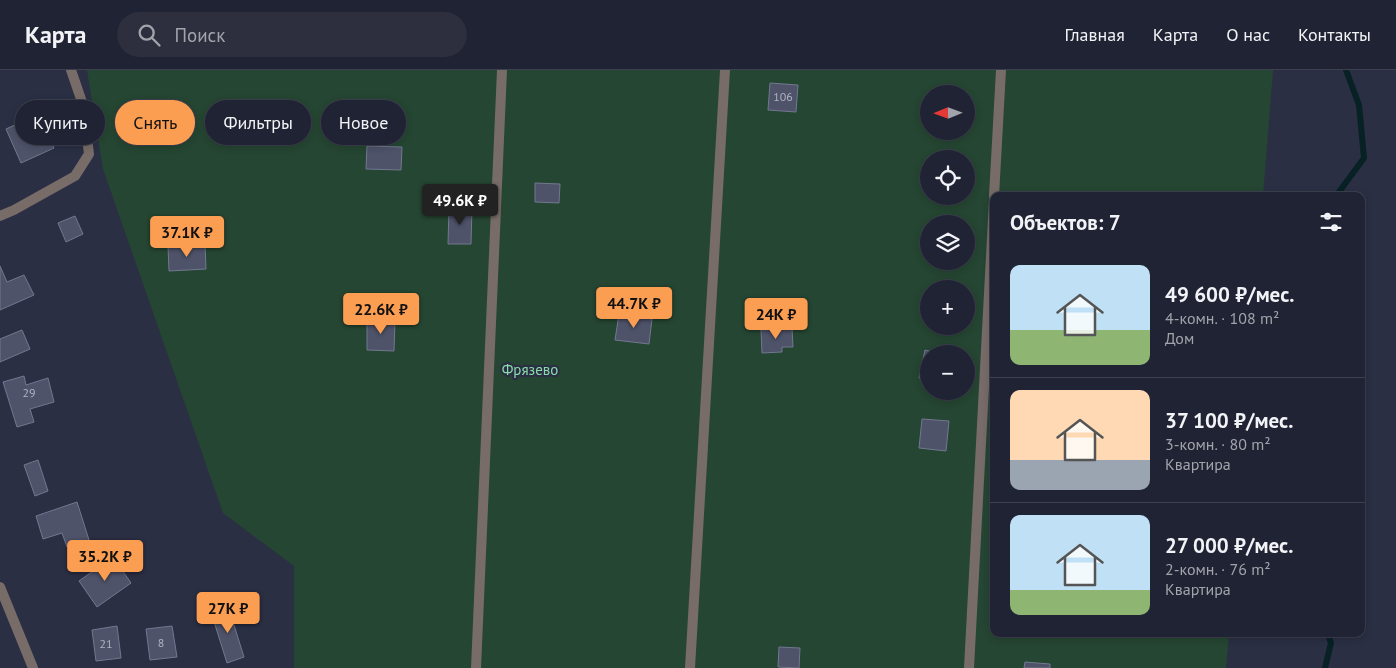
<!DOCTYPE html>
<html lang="ru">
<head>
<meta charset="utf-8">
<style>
  body { margin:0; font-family:"PT Sans",sans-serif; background:#2d2f3f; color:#f1f3f6; height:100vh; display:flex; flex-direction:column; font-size:19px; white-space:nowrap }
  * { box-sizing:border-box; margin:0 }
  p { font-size:16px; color:#a2a4ac }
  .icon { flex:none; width:28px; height:28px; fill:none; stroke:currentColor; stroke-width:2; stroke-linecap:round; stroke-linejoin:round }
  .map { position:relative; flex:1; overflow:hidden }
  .sheet { position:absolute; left:990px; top:122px; width:375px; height:445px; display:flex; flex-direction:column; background:#202333; border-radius:10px; box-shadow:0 2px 8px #0003,0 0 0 1px #3d404e }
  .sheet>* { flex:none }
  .banner { position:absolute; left:15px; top:30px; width:475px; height:45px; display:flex; gap:10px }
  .needle { width:32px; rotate:269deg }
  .buttons { position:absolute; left:920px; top:15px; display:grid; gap:10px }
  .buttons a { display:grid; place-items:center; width:55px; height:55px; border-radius:50%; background:#202333; box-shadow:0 2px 8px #0003,0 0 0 1px #3d404e; font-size:25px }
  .price { position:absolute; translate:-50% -42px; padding:0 11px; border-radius:5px; background:#fc9e52; color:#111; font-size:16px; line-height:32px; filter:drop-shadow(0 1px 2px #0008) }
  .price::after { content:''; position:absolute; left:50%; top:30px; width:15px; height:11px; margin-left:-8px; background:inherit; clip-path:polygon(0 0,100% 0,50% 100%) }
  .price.selected { background:#222; color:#fff }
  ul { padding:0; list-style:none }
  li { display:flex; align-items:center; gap:15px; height:125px; padding:0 20px }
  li+li { border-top:1px solid #3d404e }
  li span { display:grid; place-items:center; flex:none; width:140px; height:100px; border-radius:10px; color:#555 }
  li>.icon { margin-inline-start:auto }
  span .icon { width:60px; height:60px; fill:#fffc; stroke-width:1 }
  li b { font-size:21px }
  h2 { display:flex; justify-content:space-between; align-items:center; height:60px; padding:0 20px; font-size:21px }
  .tag { padding:0 18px; border-radius:22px; background:#202333; box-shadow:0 2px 8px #0003,0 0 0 1px #3d404e; font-size:18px; line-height:45px }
  .tag.selected { background:#fc9e52; color:#111 }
  header { display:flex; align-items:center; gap:30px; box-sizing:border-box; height:70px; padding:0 25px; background:#202333; border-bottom:1px solid #3d404e }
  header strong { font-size:24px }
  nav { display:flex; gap:28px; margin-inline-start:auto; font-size:18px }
  .search { width:350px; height:45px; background:#2d2f3f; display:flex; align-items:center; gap:12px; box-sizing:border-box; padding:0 18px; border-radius:28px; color:#a2a4ac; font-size:19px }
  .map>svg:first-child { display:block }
</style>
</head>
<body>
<header>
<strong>Карта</strong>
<div class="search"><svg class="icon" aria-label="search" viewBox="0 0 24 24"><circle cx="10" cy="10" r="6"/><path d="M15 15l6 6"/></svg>Поиск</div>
<nav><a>Главная</a><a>Карта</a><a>О нас</a><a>Контакты</a></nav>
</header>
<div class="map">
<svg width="1396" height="598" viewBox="0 0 1396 598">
  <rect width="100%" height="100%" fill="#2b2f44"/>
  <!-- green -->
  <path fill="#254632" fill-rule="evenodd" d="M87,0H1273L1263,126H994V564H1229L1226,598H294V496L223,443L103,99ZM929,24H966V61H929ZM929,89H966V126H929ZM929,154H966V191H929ZM929,219H966V256H929ZM929,284H966V321H929Z"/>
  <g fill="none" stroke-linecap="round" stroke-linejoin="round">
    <!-- stream -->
    <path stroke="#072125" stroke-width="6" d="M1336,126L1364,88L1359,35L1346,0
      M1325,598L1331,573L1328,564"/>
  </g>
  <!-- building -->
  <path fill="#4e536a" stroke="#727890" d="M770,13L798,15L796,42L768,40Z
    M39,44L54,78L21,93L6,59Z
    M367,76L402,77L401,100L366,99Z
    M535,113L560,114L559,133L535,132Z
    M449,138H472L471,174H448Z
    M75,146L83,164L66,172L58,153Z
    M205,174L206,199L169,201L168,176Z
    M0,196L7,212L24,205L34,225L0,240Z
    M619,244L652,249L649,274L615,270Z
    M367,250H395L394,281L367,280Z
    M792,258L793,277H782V282L762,283L761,260Z
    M22,260L30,279L0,292V269Z
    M925,280L940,284H929V310L919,308Z
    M24,306L26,315L48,308L54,332L30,339L34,352L17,357L3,312Z
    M922,349L949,351L946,381L919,378Z
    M38,390L48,421L35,426L24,395Z
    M77,432L89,470L67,477L62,463L43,469L36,446Z
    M113,487L131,513L97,537L79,511Z
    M228,536L244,587L227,593L211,542Z
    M117,556L121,588L96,591L92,560Z
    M172,556L177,587L150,590L146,559Z
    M779,577L800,578L799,598L778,597Z
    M1025,592L1050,594V598H1024Z"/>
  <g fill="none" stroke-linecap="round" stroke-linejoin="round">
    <!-- lane -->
    <path stroke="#786c68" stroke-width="10" d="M994,126L1001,0
      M476,598L502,0
      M690,598L725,0
      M969,598L994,130"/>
    <!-- street -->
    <path stroke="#786c68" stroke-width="10" d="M0,146L14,140L75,106L89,84L83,35L71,0
      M0,517L33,598"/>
  </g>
  <g text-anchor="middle" stroke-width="4.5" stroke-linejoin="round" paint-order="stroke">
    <!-- number labels -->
    <g font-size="12" fill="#b0b3c3">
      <text x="783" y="31">106</text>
      <text x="29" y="327">29</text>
      <text x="161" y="577">8</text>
      <text x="106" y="578">21</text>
    </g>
    <!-- park labels -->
    <g font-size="15" fill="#88dda8" stroke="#2b2f44">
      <text x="530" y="305">Фрязево</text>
    </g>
  </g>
</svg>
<div class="buttons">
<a><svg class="needle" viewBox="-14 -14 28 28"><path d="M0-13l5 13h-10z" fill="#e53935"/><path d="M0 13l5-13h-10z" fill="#a2a4ac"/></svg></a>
<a><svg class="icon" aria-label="locate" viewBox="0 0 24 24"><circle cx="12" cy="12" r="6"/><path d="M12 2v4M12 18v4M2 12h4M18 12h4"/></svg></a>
<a><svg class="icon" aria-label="layers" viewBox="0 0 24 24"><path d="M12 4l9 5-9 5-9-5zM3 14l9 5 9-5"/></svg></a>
<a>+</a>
<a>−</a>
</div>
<b class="price selected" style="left:460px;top:156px">49.6K ₽</b>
<b class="price" style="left:187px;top:188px">37.1K ₽</b>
<b class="price" style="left:634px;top:259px">44.7K ₽</b>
<b class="price" style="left:381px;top:265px">22.6K ₽</b>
<b class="price" style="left:776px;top:270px">24K ₽</b>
<b class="price" style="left:105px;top:512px">35.2K ₽</b>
<b class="price" style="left:228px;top:564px">27K ₽</b>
<div class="banner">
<a class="tag">Купить</a>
<a class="tag selected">Снять</a>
<a class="tag">Фильтры</a>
<a class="tag">Новое</a>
</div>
<section class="sheet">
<h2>Объектов: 7<svg class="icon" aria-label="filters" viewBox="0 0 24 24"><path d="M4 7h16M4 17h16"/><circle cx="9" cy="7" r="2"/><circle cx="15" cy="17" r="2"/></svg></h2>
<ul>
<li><span style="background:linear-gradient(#bfe0f5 65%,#8fb573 0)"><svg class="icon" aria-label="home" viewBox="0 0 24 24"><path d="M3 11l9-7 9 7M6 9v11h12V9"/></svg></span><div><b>49 600 ₽/мес.</b><p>4-комн. · 108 m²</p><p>Дом</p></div></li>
<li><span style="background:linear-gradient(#ffd9b3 70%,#9aa5b1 0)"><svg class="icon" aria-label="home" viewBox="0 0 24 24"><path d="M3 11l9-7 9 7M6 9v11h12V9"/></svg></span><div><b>37 100 ₽/мес.</b><p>3-комн. · 80 m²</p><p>Квартира</p></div></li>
<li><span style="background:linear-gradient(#bfe0f5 75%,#8fb573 0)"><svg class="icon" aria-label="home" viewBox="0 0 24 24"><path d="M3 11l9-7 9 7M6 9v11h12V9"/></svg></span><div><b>27 000 ₽/мес.</b><p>2-комн. · 76 m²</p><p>Квартира</p></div></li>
</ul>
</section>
</div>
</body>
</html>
